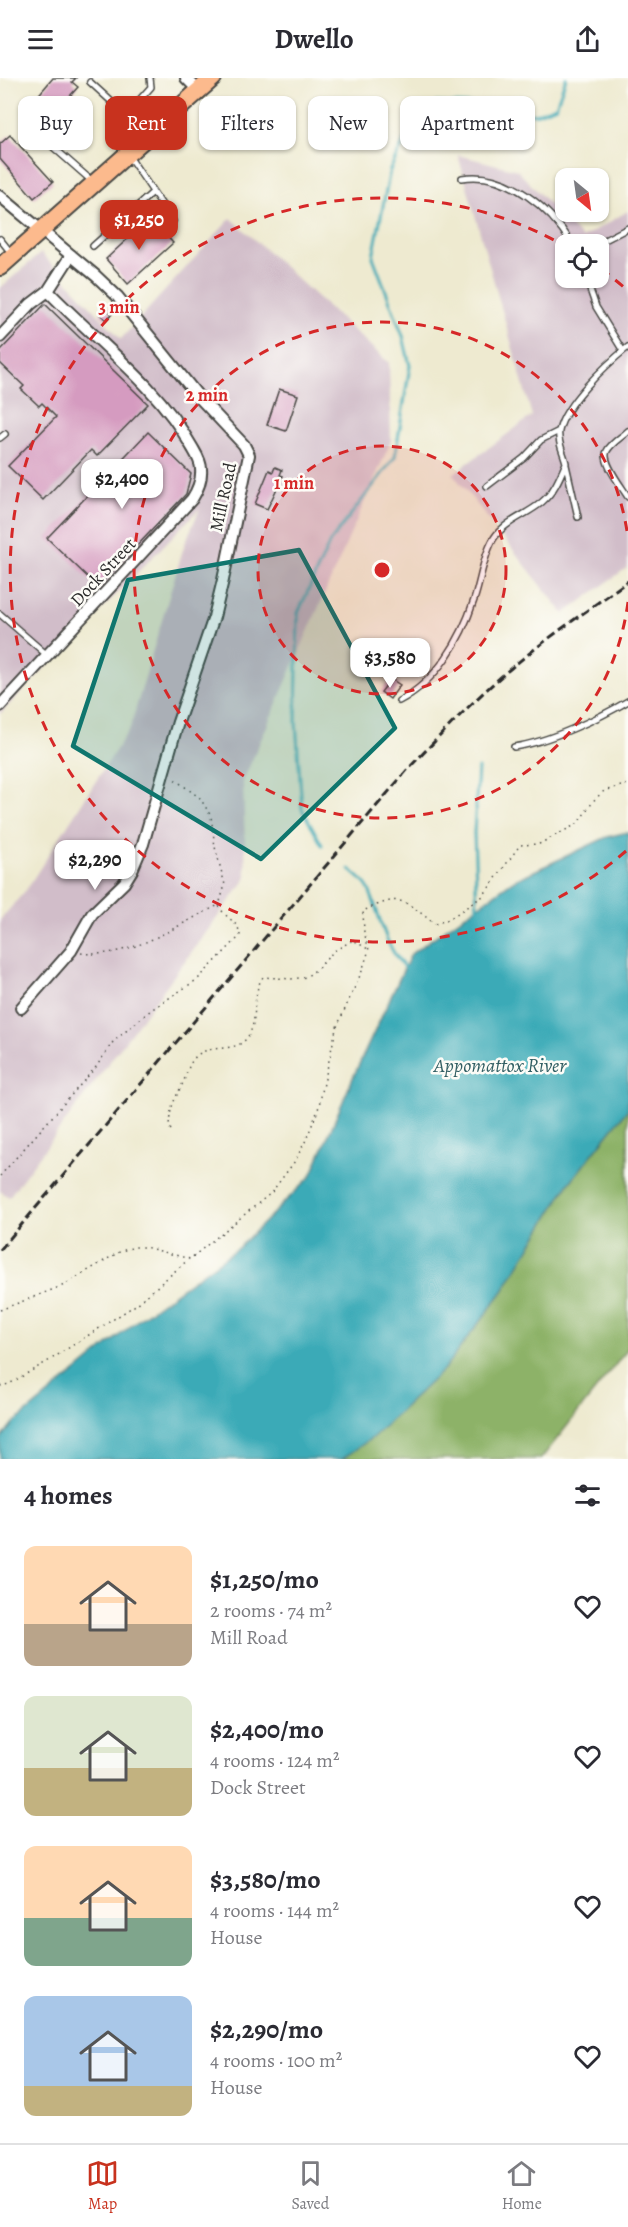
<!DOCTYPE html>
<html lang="en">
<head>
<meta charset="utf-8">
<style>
  body { margin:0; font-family:Alegreya,serif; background:#f7f7f7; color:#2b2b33; height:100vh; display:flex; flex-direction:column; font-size:22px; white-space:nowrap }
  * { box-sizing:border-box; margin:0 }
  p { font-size:20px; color:#7c7c81 }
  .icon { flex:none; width:33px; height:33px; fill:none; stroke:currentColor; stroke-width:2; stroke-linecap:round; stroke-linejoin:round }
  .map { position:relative; height:1381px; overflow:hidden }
  .drawer { display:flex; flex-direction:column; background:#fff; flex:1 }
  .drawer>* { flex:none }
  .banner { position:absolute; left:18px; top:18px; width:592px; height:54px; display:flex; gap:12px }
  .needle { width:39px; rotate:151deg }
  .controls { position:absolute; left:555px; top:90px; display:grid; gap:12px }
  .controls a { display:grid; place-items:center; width:54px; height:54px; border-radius:12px; background:#fff; box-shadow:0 2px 4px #0004; font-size:30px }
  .price { position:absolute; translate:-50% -51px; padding:0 14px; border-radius:12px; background:#fff; color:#222; font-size:20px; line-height:39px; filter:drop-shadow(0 2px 3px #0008) }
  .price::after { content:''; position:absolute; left:50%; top:36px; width:18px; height:14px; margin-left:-9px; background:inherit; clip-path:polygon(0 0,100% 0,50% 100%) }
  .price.active { background:#c8321e; color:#fff }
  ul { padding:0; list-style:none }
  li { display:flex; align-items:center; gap:18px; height:150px; padding:0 24px }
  li span { display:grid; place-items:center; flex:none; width:168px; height:120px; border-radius:12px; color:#555 }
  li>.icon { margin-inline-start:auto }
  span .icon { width:72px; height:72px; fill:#fffc; stroke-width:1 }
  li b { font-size:26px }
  h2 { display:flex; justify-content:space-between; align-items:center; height:72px; padding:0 24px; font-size:26px }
  .tag { padding:0 21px; border-radius:12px; background:#fff; box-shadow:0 2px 4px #0004; font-size:21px; line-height:54px }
  .tag.active { background:#c8321e; color:#fff }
  header { display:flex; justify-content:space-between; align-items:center; height:78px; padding:0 24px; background:#fff; font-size:27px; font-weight:600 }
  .tabs { display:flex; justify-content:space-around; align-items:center; height:84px; border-top:2px solid #e1e1e2; background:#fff; font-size:16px; color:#7c7c81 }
  .tabs a { display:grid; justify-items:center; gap:3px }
  .tabs .active { color:#c8321e }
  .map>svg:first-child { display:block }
</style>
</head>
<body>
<header><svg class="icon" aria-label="menu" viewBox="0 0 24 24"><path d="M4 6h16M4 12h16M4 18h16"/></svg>Dwello<svg class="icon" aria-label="share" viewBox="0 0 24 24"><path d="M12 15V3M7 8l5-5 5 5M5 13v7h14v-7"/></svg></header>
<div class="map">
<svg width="628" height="1381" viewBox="0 0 628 1381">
  <rect width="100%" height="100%" fill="#fdfcf7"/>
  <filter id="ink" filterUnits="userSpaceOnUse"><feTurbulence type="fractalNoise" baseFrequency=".0167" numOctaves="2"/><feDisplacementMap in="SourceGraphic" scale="12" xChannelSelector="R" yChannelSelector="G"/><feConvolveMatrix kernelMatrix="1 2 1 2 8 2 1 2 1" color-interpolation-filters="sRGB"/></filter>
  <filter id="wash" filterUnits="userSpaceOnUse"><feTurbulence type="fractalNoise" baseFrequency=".008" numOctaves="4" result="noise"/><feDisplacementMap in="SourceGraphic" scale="24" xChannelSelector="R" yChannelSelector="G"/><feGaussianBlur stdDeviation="1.35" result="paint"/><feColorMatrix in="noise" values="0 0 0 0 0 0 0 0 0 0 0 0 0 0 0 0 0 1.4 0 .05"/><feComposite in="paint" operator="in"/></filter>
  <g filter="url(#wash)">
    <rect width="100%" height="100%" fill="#eeead0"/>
    <!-- industrial -->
    <path fill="#d1bdc9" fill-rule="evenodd" d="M458,77L517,92L582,160L628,133V489L564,536L453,396L532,338ZM566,166H598V200H566Z
      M231,140L389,285L391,363L243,703L246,801L9,1119L0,1113V842L26,812L130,650L184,468L200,430L0,636V210L41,175L121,261Z"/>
    <!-- forest -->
    <path fill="#8db267" stroke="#5c6e49" stroke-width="1.5" d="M628,1031V1271L541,1381H342L373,1359L444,1291L503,1213L567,1108Z"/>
    <!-- water -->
    <path fill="#3aaab7" stroke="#326a71" stroke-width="1.5" d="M628,754V1031L567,1108L503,1213L444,1291L373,1359L342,1381H0V1362L14,1345L139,1241L239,1169L311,1098L355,995L411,876L513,803L607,759Z"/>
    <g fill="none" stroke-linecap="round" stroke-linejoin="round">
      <!-- stream -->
      <path stroke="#3aaab7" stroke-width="3" d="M322,767L302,731L296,643L298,535L330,464L395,379L410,288L403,258L373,179L390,92L409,53L436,25L485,27L535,36L556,28L566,0
        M350,791C356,798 366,804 369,812C382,841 383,867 407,892
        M477,832L474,755L478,690"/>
    </g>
    <g id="blocks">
      <!-- building -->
      <path fill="#d59bc0" d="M53,0H76L72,4L78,9L60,29L64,33L52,46L30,27Z
        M10,57L53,104L34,120L0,81V66Z
        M150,140L173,165L128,206L106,181Z
        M45,226L148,326L97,378L91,372L43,422L8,388L56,339L42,325L39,328L21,311L24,308L0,285V273Z
        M106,230L112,236L106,242L100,236Z
        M279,311L298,317L286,353L267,347Z
        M148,354L191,396L186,416L98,509L47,460Z
        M275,389L282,392L280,397L283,398L267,431L255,426L269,392L273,394Z
        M391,601L400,607L390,621L381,614Z"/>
    </g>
  </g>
  <g filter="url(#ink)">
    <use href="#blocks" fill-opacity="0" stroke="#484844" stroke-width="1.5"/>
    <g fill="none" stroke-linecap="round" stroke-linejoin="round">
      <defs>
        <path id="lane" d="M90,4L147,56
          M126,37L151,9L150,0
          M36,54L93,104
          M128,77L173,143
          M462,100C507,92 551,131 572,166
          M0,161L12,176
          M597,166L628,150
          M93,168L153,114
          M586,200L596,229L623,273
          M628,353C622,359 611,365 607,373C601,383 622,409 628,419
          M0,360L5,356
          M566,387L578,439
          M487,408L524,380L541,362L559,353
          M0,536L47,577
          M399,623C437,603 461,562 474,522C481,502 483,478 494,460C505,443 527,437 542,424C554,414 560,399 566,385C564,375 557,364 559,353C565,325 606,287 628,269
          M514,669C548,664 598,641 628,623"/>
        <path id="street" d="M186,0L199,13
          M0,118L96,198L117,218L197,317L244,367L249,377L223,502L214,539L178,644L143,766L132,792L124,805L92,836L71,873L21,930
          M0,259L31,226L48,213L71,177
          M0,628L192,421C197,413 202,401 201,391C201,383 196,376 192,369C157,306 97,264 48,213"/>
        <path id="primary" d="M0,189L213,0"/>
      </defs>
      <!-- lane casing -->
      <use href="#lane" stroke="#484844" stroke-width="8"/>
      <!-- street casing -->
      <use href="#street" stroke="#484844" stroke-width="14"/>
      <!-- primary casing -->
      <use href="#primary" stroke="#484844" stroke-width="20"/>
      <!-- path -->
      <path stroke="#484844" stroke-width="1.5" stroke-dasharray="1.5 4.5" stroke-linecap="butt" d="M81,875C130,882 176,847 219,827
        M171,1052L169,1049C170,1028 174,1023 183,1005C188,993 189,981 202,974C215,968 237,973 246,961C260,944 250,917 263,899L291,901L306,899L318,890L334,873L353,862L368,871
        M0,1098L96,989L113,964L151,932L198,901L240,858C240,843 223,840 219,827L225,807L215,769L211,738L200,720L173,700
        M0,1232L62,1208L121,1173L135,1169H145L190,1181L271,1115L295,1083L306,1062L318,1032L336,951L362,893L369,872L364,854L363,833C402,815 402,821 435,846L449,841L483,818L520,767L539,766L577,746L595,721L604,713L628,706
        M0,1308L9,1306L50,1282L137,1226L189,1181"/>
      <!-- lane -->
      <use href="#lane" stroke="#fff" stroke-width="5"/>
      <!-- street -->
      <use href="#street" stroke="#fff" stroke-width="10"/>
      <!-- primary -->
      <use href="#primary" stroke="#fcba8d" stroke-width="16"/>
      <!-- rail -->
      <path stroke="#2b2b2b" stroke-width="3" stroke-dasharray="9 4.5" stroke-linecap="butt" d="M0,1172L408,691C441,657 473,622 510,591C547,560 588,532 628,503"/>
    </g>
  </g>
  <!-- marked area -->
  <path fill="#0f766e" fill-opacity="0.2" stroke="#0f766e" stroke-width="4.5" stroke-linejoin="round" d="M299,472L395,650L261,781L73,668L128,502Z"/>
  <!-- distance rings -->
  <circle cx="382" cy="492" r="124" fill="#d62828" fill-opacity=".12"/>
  <g fill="none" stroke="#d62828" stroke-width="3" stroke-dasharray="10 8">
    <circle cx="382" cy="492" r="124"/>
    <path d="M628 524A248 248 0 1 1 628 460"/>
    <path d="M626 773A372 372 0 1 1 565 168M601 191A372 372 0 0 1 626 211"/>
  </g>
  <g text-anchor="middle" stroke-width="5" stroke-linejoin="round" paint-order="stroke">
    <!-- street labels -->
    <g font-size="18" fill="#2b2b2b" stroke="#fdfcf7">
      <text transform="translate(223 419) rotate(-78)" y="6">Mill Road</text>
      <text transform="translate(103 494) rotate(-47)" y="6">Dock Street</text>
    </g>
    <!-- water labels -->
    <g font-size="20" font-style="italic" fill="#315e63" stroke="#fdfcf7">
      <text x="500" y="994">Appomattox River</text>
    </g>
  </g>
  <circle cx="382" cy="492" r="9" fill="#d62828" stroke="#fdfcf7" stroke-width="3"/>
  <g font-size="18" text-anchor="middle" font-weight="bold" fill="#d62828" stroke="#fdfcf7" stroke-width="5" stroke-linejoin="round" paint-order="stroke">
    <text x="119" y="235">3 min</text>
    <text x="207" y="323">2 min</text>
    <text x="294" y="411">1 min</text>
  </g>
</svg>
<div class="controls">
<a><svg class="needle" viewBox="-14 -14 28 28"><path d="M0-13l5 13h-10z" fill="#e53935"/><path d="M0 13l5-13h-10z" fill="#7c7c81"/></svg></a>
<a><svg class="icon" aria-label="locate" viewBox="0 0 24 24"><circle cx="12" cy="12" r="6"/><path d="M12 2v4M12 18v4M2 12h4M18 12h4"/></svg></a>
</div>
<b class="price active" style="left:139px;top:173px">$1,250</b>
<b class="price" style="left:122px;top:432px">$2,400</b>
<b class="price" style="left:390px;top:611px">$3,580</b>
<b class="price" style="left:95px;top:813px">$2,290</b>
<div class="banner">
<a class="tag">Buy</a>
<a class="tag active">Rent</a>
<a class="tag">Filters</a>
<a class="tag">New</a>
<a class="tag">Apartment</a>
</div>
</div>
<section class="drawer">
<h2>4 homes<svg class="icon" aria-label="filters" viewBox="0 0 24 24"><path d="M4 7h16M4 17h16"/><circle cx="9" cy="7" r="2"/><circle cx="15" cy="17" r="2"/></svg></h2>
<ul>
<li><span style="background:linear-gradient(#ffd9b3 65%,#b9a48a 0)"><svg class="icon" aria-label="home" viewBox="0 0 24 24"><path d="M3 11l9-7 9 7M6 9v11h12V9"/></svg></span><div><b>$1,250/mo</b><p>2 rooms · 74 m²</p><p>Mill Road</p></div><svg class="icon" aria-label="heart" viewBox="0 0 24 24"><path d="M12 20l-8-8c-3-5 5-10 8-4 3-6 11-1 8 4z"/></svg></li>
<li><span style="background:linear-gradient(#dfe7d0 60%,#c2b280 0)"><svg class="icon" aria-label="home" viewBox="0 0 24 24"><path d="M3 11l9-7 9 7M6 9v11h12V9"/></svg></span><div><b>$2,400/mo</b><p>4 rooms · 124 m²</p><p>Dock Street</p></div><svg class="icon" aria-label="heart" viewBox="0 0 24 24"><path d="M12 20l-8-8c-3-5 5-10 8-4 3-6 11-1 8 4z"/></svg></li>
<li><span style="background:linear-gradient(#ffd9b3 60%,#7fa58c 0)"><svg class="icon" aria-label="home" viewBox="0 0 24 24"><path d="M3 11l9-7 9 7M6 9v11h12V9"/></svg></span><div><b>$3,580/mo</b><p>4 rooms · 144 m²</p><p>House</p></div><svg class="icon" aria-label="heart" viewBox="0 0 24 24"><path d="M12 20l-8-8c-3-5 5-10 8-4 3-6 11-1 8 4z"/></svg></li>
<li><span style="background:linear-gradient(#a9c7e8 75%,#c2b280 0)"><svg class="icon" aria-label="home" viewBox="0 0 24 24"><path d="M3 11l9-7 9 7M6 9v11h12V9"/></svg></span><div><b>$2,290/mo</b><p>4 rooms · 100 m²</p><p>House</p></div><svg class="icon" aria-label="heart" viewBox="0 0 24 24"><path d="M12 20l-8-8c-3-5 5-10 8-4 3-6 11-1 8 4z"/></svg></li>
</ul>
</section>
<nav class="tabs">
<a class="active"><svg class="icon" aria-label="map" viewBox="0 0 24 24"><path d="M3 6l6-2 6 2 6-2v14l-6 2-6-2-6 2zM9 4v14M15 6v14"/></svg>Map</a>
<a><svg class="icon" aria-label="saved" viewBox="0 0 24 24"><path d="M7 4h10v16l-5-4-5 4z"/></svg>Saved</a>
<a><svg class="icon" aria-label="home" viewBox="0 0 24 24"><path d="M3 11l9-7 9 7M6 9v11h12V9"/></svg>Home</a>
</nav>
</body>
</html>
